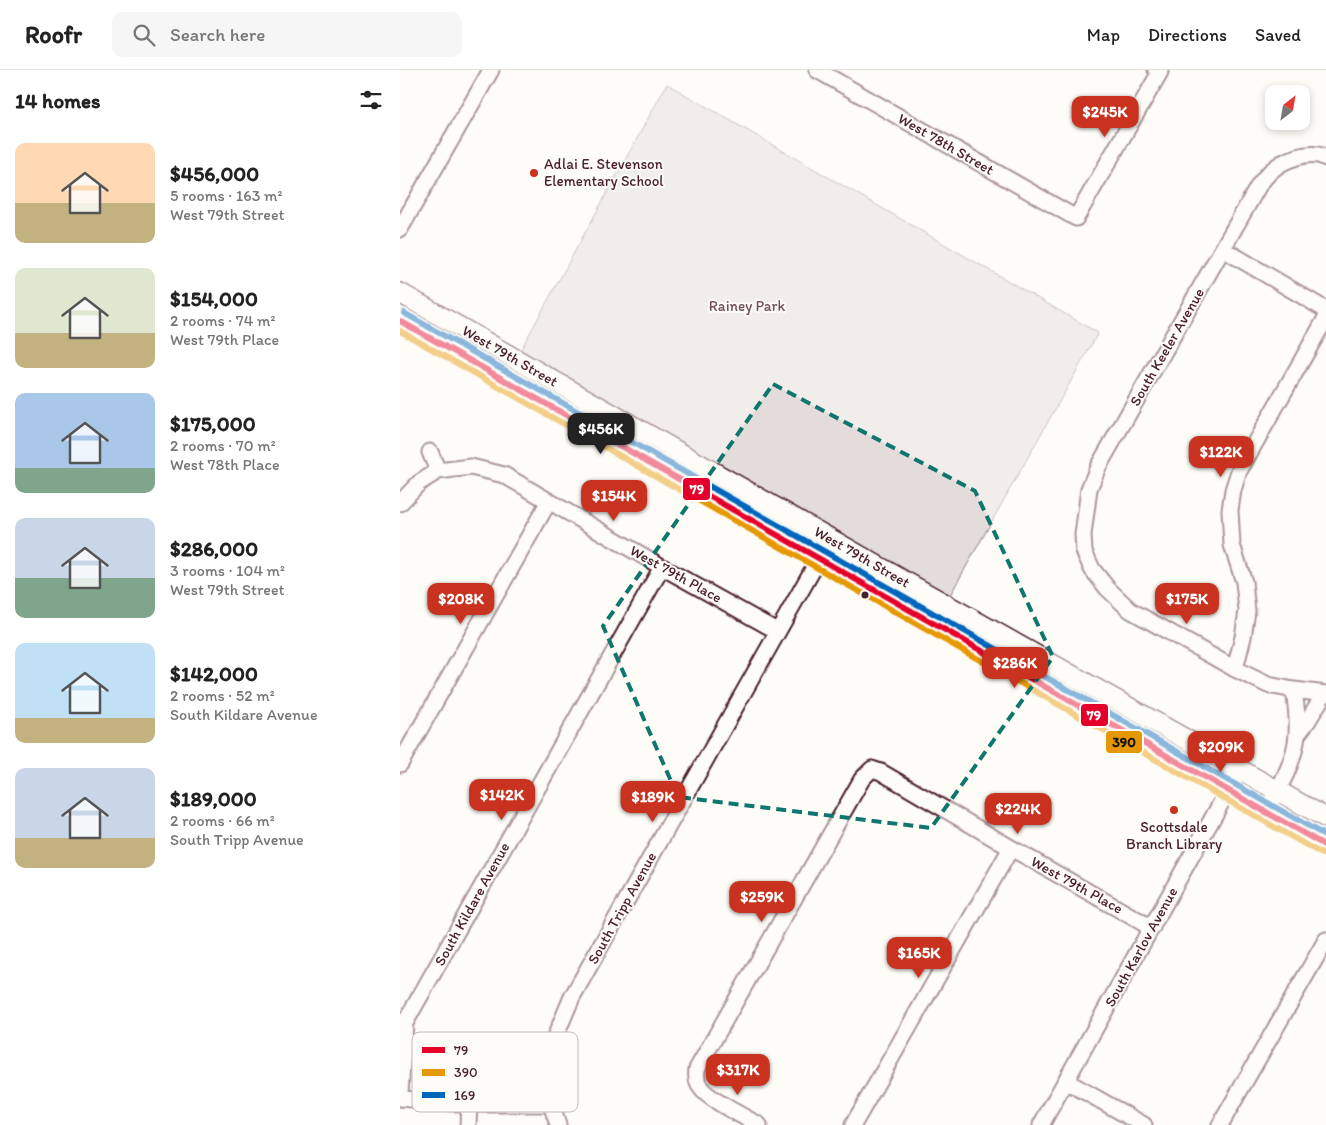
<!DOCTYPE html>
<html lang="en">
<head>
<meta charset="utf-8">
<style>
  body { margin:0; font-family:Itim,sans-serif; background:#f6f6f6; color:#222; height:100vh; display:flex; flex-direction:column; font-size:19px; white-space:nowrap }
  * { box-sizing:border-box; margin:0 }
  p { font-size:16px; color:#767676 }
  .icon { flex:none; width:28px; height:28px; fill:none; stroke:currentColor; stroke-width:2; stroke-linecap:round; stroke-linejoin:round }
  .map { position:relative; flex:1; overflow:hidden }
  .drawer { display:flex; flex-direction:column; background:#fff; width:400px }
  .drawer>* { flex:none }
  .needle { width:32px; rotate:31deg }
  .tools { position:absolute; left:865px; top:15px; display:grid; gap:10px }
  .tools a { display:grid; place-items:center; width:45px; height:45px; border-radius:10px; background:#fff; box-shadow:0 2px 8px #0003; font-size:25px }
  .price { position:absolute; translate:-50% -42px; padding:0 11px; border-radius:10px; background:#c8321e; color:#fff; font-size:16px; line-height:32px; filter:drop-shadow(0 1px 2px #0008) }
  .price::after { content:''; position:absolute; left:50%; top:30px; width:15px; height:11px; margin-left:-8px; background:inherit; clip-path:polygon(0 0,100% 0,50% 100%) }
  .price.active { background:#222; color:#fff }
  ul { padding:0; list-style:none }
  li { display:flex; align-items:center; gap:15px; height:125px; padding:0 15px }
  li span { display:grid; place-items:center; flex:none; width:140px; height:100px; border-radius:10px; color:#555 }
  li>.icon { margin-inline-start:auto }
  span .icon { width:60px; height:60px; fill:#fffc; stroke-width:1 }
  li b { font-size:21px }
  h2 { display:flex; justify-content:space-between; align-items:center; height:60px; padding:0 15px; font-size:21px }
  header { display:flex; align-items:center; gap:30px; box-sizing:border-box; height:70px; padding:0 25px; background:#fff; border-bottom:1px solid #e0e0e0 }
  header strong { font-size:24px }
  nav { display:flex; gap:28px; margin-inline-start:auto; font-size:18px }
  .search { width:350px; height:45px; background:#f6f6f6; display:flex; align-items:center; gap:12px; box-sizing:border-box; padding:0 18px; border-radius:10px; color:#767676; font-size:19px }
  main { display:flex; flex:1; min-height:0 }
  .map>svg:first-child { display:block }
</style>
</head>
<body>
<header>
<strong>Roofr</strong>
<div class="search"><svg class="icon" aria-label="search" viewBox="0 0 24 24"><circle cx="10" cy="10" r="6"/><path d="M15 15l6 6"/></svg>Search here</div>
<nav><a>Map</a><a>Directions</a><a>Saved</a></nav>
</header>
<main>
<section class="drawer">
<h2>14 homes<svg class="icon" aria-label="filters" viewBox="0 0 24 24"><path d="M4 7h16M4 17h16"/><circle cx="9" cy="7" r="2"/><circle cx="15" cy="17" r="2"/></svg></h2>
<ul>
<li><span style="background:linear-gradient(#ffd9b3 60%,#c2b280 0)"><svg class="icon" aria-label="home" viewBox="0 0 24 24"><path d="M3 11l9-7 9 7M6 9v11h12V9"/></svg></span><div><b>$456,000</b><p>5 rooms · 163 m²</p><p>West 79th Street</p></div></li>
<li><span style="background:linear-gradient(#dfe7d0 65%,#c2b280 0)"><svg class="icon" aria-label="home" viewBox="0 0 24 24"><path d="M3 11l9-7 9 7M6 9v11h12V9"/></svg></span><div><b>$154,000</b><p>2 rooms · 74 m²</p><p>West 79th Place</p></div></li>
<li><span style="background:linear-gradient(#a9c7e8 75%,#7fa58c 0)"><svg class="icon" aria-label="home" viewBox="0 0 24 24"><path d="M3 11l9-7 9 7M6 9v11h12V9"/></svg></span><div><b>$175,000</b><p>2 rooms · 70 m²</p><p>West 78th Place</p></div></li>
<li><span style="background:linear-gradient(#c9d6e8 60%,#7fa58c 0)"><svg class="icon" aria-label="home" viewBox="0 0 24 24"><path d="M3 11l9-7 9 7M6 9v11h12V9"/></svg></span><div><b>$286,000</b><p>3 rooms · 104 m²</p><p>West 79th Street</p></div></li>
<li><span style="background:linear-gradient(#bfe0f5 75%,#c2b280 0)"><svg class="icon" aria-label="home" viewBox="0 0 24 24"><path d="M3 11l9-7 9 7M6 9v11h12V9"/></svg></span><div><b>$142,000</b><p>2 rooms · 52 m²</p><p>South Kildare Avenue</p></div></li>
<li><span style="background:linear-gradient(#c9d6e8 70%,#c2b280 0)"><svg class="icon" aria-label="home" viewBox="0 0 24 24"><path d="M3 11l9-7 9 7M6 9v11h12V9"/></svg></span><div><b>$189,000</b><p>2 rooms · 66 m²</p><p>South Tripp Avenue</p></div></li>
</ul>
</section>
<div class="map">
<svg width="926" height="1055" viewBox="0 0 926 1055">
  <rect width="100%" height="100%" fill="#fdfcf7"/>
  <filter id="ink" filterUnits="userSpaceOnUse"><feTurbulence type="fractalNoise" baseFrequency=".02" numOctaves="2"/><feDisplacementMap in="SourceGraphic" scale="10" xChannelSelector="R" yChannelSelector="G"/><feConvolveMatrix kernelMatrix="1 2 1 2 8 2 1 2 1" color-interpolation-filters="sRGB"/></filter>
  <g filter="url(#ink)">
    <!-- green -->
    <path fill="#e3dcda" stroke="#967e82" d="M267,14L698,263L549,527L120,281Z"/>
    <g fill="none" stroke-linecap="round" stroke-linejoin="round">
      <defs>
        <path id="minor" d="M417,0L676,148L760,2L756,0
          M926,88C910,79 882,90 870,102C866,106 862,111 859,115L698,397L689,419L683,465L684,481L692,499L707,518L730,540L835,599L868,615L894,620L926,624
          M0,159L91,0
          M823,179L926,240
          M30,382L38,401
          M0,433L19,413L38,401L71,397L104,405L262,497L377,561
          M835,599L843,567L847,541L844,512L832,475L830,440L833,420L839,401L926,248
          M897,665L907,652L924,624
          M0,694L149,431
          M472,699L481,702L611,778L752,858
          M865,742C879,719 896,690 897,663C898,649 896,634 894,620
          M666,1011L744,1055
          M0,1023L5,953L262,497
          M0,1028L69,1034H151
          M68,1055L69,1034
          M158,1055L151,1034L149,1000L156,965L172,927L430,469
          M359,1055C345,1047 309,1030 301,1018C296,1012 296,1006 297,999L454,723L462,709L472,699
          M453,1055L611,778
          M641,1055L840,699
          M820,1055L926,870"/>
        <path id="major" d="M0,223L508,513L926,748
          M0,251L926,776"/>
      </defs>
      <!-- minor casing -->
      <use href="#minor" stroke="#4a1f2b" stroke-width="19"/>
      <!-- major casing -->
      <use href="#major" stroke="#4a1f2b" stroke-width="22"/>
      <!-- minor -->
      <use href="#minor" stroke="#fdfcf7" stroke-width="15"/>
      <!-- major -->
      <use href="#major" stroke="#fdfcf7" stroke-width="19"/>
      <defs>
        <path id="bus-1" d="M0,251L926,776"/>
        <path id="bus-2" d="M0,261L922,784"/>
        <path id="bus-3" d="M4,243L926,766"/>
      </defs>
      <!-- bus-1 casing -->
      <use href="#bus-1" stroke="#fdfcf7" stroke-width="10"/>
      <!-- bus-2 casing -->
      <use href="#bus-2" stroke="#fdfcf7" stroke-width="10"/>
      <!-- bus-3 casing -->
      <use href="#bus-3" stroke="#fdfcf7" stroke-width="10"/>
      <!-- bus-1 -->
      <use href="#bus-1" stroke="#e4002b" stroke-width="6"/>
      <!-- bus-2 -->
      <use href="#bus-2" stroke="#e69804" stroke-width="6"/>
      <!-- bus-3 -->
      <use href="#bus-3" stroke="#0065bd" stroke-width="6"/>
    </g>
  </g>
  <!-- marked area -->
  <path d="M0 0H926V1055H0ZM373,314L575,421L653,587L531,758L278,727L203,556Z" fill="#fdfcf7" fill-opacity=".55" fill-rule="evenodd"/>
  <path fill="none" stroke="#0f766e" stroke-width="4" stroke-dasharray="10 6" stroke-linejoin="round" d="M373,314L575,421L653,587L531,758L278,727L203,556Z"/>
  <!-- markers -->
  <g fill="#c8321e" stroke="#fdfcf7" stroke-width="2">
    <circle cx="134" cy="103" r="5"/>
    <circle cx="774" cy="740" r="5"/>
  </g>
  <circle fill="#4a1f2b" stroke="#fdfcf7" stroke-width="2" cx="465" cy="525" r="4.5"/>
  <g text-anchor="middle" stroke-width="4" stroke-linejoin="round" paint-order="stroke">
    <!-- street labels -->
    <g font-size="15" fill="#4a1f2b" stroke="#fdfcf7">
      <text transform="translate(546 74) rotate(30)" y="5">West 78th Street</text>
      <text transform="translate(767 277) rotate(-60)" y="5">South Keeler Avenue</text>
      <text transform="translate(110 286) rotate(30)" y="5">West 79th Street</text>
      <text transform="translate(462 487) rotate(30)" y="5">West 79th Street</text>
      <text transform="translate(276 504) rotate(29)" y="5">West 79th Place</text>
      <text transform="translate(677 815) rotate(29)" y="5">West 79th Place</text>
      <text transform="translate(72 834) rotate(-61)" y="5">South Kildare Avenue</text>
      <text transform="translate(222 838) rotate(-61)" y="5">South Tripp Avenue</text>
      <text transform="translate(741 877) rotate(-61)" y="5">South Karlov Avenue</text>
    </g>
    <!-- poi labels -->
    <g font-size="15" fill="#4a1f2b" stroke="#fdfcf7" text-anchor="start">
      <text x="144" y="99">Adlai E. Stevenson<tspan x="144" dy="17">Elementary School</tspan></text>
      <text x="774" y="762" text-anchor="middle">Scottsdale<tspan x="774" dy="17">Branch Library</tspan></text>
    </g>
    <!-- park labels -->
    <g font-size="15" fill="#704e57" stroke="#fdfcf7">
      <text x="347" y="241">Rainey Park</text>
    </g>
  </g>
  <!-- legend -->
  <rect x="12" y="962" width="166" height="80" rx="8" fill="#fdfcf7" stroke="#c7baba" stroke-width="1"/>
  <rect x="22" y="977" width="23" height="6" fill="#e4002b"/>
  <rect x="22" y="999" width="23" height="7" fill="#e69804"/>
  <rect x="22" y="1022" width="23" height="6" fill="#0065bd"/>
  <g font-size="14" fill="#4a1f2b">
    <text x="54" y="985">79</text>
    <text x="54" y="1007">390</text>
    <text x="54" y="1030">169</text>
  </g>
  <g stroke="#fdfcf7" stroke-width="2">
    <rect x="282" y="407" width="29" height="24" rx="5" fill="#e4002b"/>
    <rect x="680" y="633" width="29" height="24" rx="5" fill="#e4002b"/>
    <rect x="705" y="660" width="38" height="24" rx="5" fill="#e69804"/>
  </g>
  <g font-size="14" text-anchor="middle" font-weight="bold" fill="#fff">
    <text x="297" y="424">79</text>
    <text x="694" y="650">79</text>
  </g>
  <g font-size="14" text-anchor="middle" font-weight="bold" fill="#111">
    <text x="724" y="677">390</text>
  </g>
</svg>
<div class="tools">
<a><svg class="needle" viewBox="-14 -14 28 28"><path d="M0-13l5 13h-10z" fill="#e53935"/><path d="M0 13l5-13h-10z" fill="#767676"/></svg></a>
</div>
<b class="price" style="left:705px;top:68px">$245K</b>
<b class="price active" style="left:201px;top:385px">$456K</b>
<b class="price" style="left:821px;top:408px">$122K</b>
<b class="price" style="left:214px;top:452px">$154K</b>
<b class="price" style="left:61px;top:555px">$208K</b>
<b class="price" style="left:787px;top:555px">$175K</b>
<b class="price" style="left:615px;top:619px">$286K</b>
<b class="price" style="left:821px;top:703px">$209K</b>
<b class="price" style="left:102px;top:751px">$142K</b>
<b class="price" style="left:253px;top:753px">$189K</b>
<b class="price" style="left:618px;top:765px">$224K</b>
<b class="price" style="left:362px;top:853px">$259K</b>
<b class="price" style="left:519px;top:909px">$165K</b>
<b class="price" style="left:338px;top:1026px">$317K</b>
</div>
</main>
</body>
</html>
